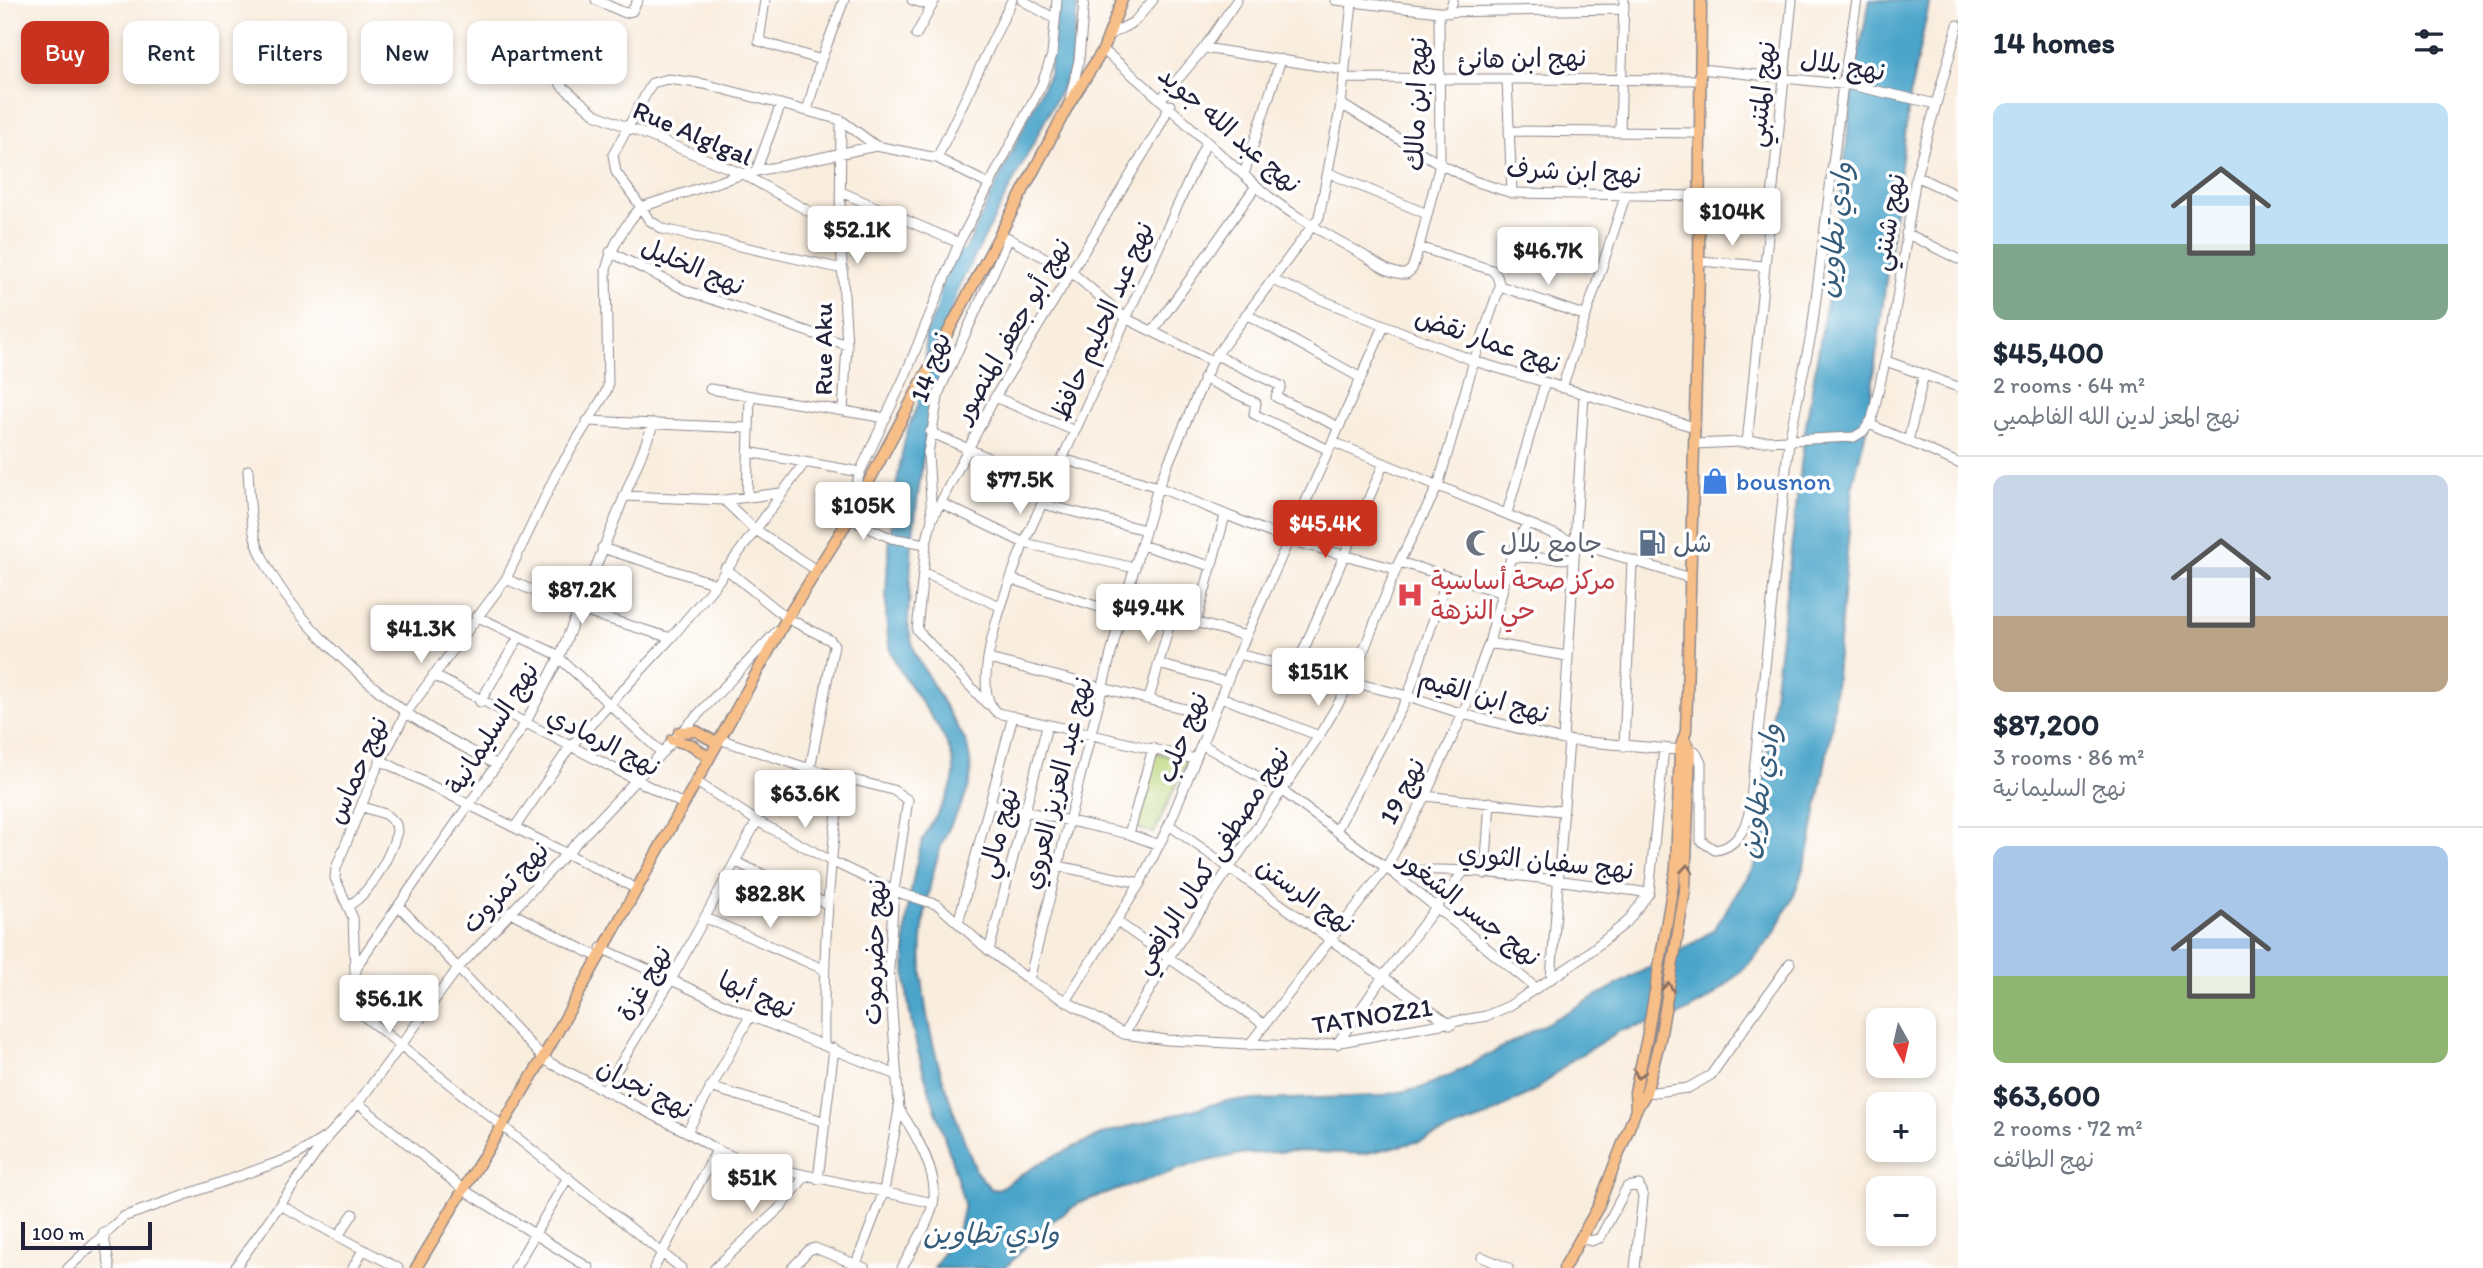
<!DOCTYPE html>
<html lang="en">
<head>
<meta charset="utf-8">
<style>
  body { margin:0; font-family:Itim,"Playpen Sans Arabic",sans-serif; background:#f2f2f3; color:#1f2937; height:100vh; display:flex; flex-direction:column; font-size:26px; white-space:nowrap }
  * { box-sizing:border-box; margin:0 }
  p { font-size:23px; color:#747a83 }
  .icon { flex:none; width:38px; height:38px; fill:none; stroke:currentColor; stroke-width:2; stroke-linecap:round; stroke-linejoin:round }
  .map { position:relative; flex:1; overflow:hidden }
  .side { display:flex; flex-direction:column; background:#fff; width:525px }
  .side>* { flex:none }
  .guide { position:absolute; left:21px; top:21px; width:665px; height:63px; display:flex; gap:14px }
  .needle { width:46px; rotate:172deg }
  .fabs { position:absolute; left:1866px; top:1008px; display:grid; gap:14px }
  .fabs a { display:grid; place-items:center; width:70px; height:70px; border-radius:14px; background:#fff; box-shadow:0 4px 10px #0003; font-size:35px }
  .scale { position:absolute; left:21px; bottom:18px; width:131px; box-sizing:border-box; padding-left:7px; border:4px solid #22223b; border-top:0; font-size:19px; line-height:24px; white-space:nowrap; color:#22223b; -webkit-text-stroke:5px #fff; paint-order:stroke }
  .price { position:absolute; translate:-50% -60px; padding:0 16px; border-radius:7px; background:#fff; color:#222; font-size:23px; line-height:46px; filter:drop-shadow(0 2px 4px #0008) }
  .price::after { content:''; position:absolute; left:50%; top:42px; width:21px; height:16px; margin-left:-10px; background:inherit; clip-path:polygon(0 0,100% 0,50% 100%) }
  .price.active { background:#c8321e; color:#fff }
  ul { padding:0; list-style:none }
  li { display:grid; align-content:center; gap:14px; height:371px; padding:0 35px }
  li+li { border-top:2px solid #e0e1e3 }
  li span { display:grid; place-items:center; height:217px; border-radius:14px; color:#555 }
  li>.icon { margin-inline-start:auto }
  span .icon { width:126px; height:126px; fill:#fffc; stroke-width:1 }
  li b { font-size:30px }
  h2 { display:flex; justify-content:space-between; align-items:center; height:84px; padding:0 35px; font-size:30px }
  .tag { padding:0 24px; border-radius:14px; background:#fff; box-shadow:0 4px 10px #0003; font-size:24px; line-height:63px }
  .tag.active { background:#c8321e; color:#fff }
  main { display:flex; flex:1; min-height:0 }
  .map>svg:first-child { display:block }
</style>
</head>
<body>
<main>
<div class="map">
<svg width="1958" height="1268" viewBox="0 0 1958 1268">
  <rect width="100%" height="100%" fill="#fff"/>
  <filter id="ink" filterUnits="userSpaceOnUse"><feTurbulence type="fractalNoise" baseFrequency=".0143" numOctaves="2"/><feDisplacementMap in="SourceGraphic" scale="14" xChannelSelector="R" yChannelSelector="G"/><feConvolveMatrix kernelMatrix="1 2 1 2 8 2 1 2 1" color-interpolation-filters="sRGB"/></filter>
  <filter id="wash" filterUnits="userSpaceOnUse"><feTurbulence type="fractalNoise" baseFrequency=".00686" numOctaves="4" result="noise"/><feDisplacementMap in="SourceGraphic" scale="28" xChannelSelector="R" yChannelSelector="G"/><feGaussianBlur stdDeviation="1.57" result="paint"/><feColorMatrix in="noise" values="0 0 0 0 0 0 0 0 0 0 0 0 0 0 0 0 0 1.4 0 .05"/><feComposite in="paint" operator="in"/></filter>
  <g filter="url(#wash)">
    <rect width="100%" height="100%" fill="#f9edde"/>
    <!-- green -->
    <path fill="#bcd67b" stroke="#6f7c5b" stroke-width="2" d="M1154,752L1187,761L1154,833L1134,827Z"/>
    <!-- water -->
    <path fill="#4ca5ca" stroke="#376482" stroke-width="2" d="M1058,0H1078L1070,72L960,285L945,327L926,360L925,335L1049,74Z
      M1870,0H1930L1911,89L1867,426L1853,484L1831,733L1809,850L1795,893L1774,934L1745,968L1712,997L1678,1016L1620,1031L1572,1060L1537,1089L1486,1117L1421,1141L1363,1154L1295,1151L1240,1154L1195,1164L1081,1202L1045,1226L1005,1268H934L959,1227L964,1204C935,1089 888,1016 911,891C914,874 917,855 923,840C932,818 953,796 954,773C956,737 907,690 893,657C876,618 895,475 907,432C915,405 931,381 945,357L926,434L912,541L908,626L915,654L966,742C980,791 960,800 943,841C932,871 924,909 922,941C917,1018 949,1102 977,1173L991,1189H998L1044,1161L1105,1133L1225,1101L1379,1096L1421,1088L1455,1073L1692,944L1713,930L1754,867L1805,431L1832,269L1855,71Z"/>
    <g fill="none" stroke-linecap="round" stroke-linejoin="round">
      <!-- river -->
      <path stroke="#4ca5ca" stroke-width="16" d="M944,309L948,287L963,258
        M925,401L939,348"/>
    </g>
  </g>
  <g filter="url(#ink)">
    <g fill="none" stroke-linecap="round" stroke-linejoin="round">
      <defs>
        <path id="minor" d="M596,0L625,13L632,11L638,0
          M765,0L759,41L821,60
          M912,0L932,6
          M1022,0L1055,19
          M1335,0L1439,12L1624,9
          M1449,13L1453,0
          M916,35L935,0
          M1109,35L1134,22L1153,0
          M1204,48L1345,70
          M1103,50C1156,93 1203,140 1255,185C1285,212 1323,232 1358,252C1372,260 1389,275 1406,274L1412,269L1419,247L1440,164L1439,12
          M564,56L558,70L561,85L595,114L743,174L840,229
          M1701,69L1850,85L1936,104
          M1345,78L1701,80
          M1507,80L1512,193
          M1162,98L1204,48L1237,0
          M1070,99L1079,60L1084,0
          M1341,104L1440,164L1474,181L1512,193L1700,196
          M807,111L821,60L844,0
          M841,120L840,229L847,345L843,411
          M1509,131L1701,133
          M1620,131L1624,0
          M937,158L1012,0
          M756,171L781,104
          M1329,173L1427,214
          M1244,174L1281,59
          M1916,176L1958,196
          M841,192L959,243
          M1906,233L1958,259
          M1004,236L1070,271L1125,318L1212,361
          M610,252L688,291L847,345
          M1699,261L1764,266
          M843,269L663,229L649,220L641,207L743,174L876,146
          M1272,280L1474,361L1694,427
          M1500,286L1586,316
          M1246,314L1361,378
          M1153,331L1256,186
          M1216,355L1281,386L1276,397L1339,427
          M1886,361L1958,387
          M1203,378L1256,403L1254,414L1329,450
          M1562,388L1625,197
          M710,389L886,418
          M995,397L1075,431
          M587,421L748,428
          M654,423L559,658L525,724L360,961C351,980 348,1002 365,1017L681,1268
          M1869,424L1958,463
          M930,432L1050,485
          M1333,442L1573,542L1690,578
          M1908,442L1924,374
          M1747,443L1792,0
          M1694,444L1854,437L1864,431L1872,419L1892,331L1916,176L1958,25
          M748,452L860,472
          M1063,459L1158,487L1288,540L1396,569
          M248,470C250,498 249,528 261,554C287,612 354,673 404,711C432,732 467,748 497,765
          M624,496L724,500L781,493
          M747,496L750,397
          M724,500L753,528L816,570
          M857,503L855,490L860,472L905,376L959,243L1042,84L1052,55L1057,0
          M941,503L1024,543L1135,568
          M1043,504L1145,530
          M1507,513L1545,383
          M932,517L928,453L939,392L1009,238
          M849,519L891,538L926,544
          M1141,545L1211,566
          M602,548L716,584
          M1511,557L1572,559
          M1399,562L1500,592
          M725,568L787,618L830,640L834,645L810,769
          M924,573L1000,606
          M506,579L576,609L671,638
          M1011,579L1121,614
          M1131,585L1201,604
          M476,616L554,653L661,752
          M1172,616L1246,636
          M1196,623L1225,516
          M1489,643L1567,656
          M1238,654L1408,696L1463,714L1563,740L1695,751L1701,763V841L1715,850C1736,848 1746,828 1750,809L1789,441L1812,330L1843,84L1857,0
          M989,659L1213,716
          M1158,664L1227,682
          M1295,670L1384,463
          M433,675L683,804
          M1221,697L1319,736
          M1149,699L1177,597
          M480,702L519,637
          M987,704L917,630L926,544L932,519L995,397L1156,133L1170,105
          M719,739L810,769L893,790L908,800L894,891L889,967L899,1109L884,1191L856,1264
          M1563,740L1584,395
          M1203,745L1281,790L1397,876L1536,988
          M1624,746L1632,562
          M1195,759L998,713C964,690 1012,575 1024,543L1206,143
          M380,760L635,888
          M695,781L757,821L829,860L894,891L938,905L987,949L1029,980L1124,1034L1167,1040L1312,1047L1486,1016L1509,1006L1578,961L1627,922L1649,893L1664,748
          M1425,796L1561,811
          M992,804L1129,834L1159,845
          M1169,825L1451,1025
          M515,827L570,747L671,638L716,584L805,462
          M1336,831L1408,696L1447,579
          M1129,834L1153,748
          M736,862L827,904
          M1058,866L1140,883
          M1485,874L1490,802
          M1397,876C1420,857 1611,888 1649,893
          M350,905C372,891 390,856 397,832L396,824L385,814L363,807
          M399,906L543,1058L552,1064L687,1132L717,1150L747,1162L933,1203
          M510,912L596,956
          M706,918L823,969
          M1116,921L1265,1025
          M958,923L1013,716
          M601,948L750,1016L897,1075
          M989,951L1047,726
          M355,971L353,918L335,878L336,868L375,772L406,713L506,579L556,474L605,394L608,386L606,270C612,245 624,226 641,207L616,172L613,155L652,83L668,79L704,84L841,120L876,146L937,158L990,185
          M1551,979L1569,740
          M1029,980L1121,614L1158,487L1212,361L1319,217L1341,104L1352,3
          M1066,1001L1140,883L1169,825L1238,654L1384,326
          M1124,1034L1169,957L1319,736L1351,682L1399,562L1438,486L1474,361L1500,286L1497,276L1492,270L1419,247
          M1337,1044L1382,978L1464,871
          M824,1045C823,953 828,867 842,777
          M1249,1045L1386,868L1425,796L1463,714L1489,643L1511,557L1527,523
          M710,1087L826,1122
          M604,1091L671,980L757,821
          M1646,1093L1688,1088L1711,1075L1790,963
          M358,1103L464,1190L589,1268
          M899,1109C915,1133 940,1174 933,1204C928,1226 912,1249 902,1268
          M687,1132L750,1016
          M818,1179L834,1048
          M280,1205L398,1268
          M103,1233L110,1268
          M338,1236L353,1214
          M1581,1238L1591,1241L1600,1238L1627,1187L1639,1185L1643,1197L1635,1268
          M1482,1257L1508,1268
          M68,1268L123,1217L293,1157L329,1135L358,1103L459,967L778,630
          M235,1268L327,1138
          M353,1268L363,1250
          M515,1268L568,1177
          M654,1268L717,1150
          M715,1268L782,1206L806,1175
          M792,1268L809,1250L815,1248L865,1268"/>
        <path id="major" d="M679,732L696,731L717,743
          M672,740L692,745L709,758
          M1636,1110L1635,1092L1647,1038L1676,868L1680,749L1686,731L1699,272L1701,0
          M416,1268L543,1058L787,618L849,519L1069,104L1103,50L1122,0
          M1564,1268L1598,1207L1636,1110L1646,1093L1660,1039L1685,891L1690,750L1684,739"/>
      </defs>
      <!-- minor casing -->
      <use href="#minor" stroke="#8e888c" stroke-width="11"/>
      <!-- major casing -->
      <use href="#major" stroke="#8e888c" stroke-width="13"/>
      <!-- minor -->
      <use href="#minor" stroke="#fff" stroke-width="9"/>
      <!-- major -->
      <use href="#major" stroke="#f7be88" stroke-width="10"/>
    </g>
    <!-- one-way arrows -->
    <defs><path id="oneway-chevron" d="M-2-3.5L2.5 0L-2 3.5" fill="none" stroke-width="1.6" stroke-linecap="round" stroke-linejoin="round" transform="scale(1.75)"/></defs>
    <g stroke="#8c7062">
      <use href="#oneway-chevron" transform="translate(1687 869) rotate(-85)"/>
      <use href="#oneway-chevron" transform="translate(1668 987) rotate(-80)"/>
      <use href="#oneway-chevron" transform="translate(1639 1074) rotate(103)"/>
    </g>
  </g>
  <!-- icons -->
  <defs>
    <symbol id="shop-bare" viewBox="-9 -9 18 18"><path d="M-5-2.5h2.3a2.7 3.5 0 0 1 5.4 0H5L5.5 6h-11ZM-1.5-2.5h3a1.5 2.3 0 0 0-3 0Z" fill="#3f7fe0" stroke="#fff" stroke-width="2.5" paint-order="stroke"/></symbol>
    <symbol id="mosque-bare" viewBox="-9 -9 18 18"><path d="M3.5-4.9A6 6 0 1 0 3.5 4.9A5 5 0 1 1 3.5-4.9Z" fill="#6b7280" stroke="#fff" stroke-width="2.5" paint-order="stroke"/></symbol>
    <symbol id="fuel-bare" viewBox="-9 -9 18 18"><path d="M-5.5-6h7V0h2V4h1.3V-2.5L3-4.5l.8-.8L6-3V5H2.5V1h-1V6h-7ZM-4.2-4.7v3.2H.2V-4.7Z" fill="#5c6f8a" stroke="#fff" stroke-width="2.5" paint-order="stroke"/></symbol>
    <symbol id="hospital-bare" viewBox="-9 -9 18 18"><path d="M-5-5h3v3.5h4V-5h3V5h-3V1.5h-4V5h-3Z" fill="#e0444e" stroke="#fff" stroke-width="2.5" paint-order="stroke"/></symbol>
  </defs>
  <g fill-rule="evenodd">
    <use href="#shop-bare" x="1696" y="462" width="38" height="38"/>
    <use href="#mosque-bare" x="1460" y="524" width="38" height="38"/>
    <use href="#fuel-bare" x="1633" y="524" width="38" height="38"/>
    <use href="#hospital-bare" x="1391" y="576" width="38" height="38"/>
  </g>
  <g text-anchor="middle" stroke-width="7" stroke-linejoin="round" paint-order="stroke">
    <!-- street labels -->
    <g font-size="26" fill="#22223b" stroke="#fff">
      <text transform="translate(1522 58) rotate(-1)" y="9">نهج ابن هانئ</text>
      <text transform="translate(1843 65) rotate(9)" y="9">نهج بلال</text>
      <text transform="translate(1761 94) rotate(-84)" y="9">نهج المتنبي</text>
      <text transform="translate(1416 104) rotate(-88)" y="9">نهج ابن مالك</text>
      <text transform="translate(1230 129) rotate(41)" y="9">نهج عبد الله جويد</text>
      <text transform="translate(693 133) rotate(23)" y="9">Rue Alglgal</text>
      <text transform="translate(1574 171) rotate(3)" y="9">نهج ابن شرف</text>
      <text transform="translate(1888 222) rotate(-80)" y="9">نهج شنني</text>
      <text transform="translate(693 266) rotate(23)" y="9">نهج الخليل</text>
      <text transform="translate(1102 321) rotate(-66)" y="9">نهج عبد الحليم حافظ</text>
      <text transform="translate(1012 330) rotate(-60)" y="9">نهج أبو جعفر المنصور</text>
      <text transform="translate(1488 340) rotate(19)" y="9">نهج عمار نقض</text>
      <text transform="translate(823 349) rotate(-90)" y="9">Rue Aku</text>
      <text transform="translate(930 367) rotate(-70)" y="9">نهج 14</text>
      <text transform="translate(1484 696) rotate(16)" y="9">نهج ابن القيم</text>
      <text transform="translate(492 728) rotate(-58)" y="9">نهج السليمانية</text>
      <text transform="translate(1182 737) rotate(-68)" y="9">نهج حلب</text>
      <text transform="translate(604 741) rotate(27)" y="9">نهج الرمادي</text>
      <text transform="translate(357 770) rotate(-66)" y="9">نهج حماس</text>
      <text transform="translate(1057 783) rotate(-76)" y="9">نهج عبد العزيز العروي</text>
      <text transform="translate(1402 791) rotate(-63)" y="9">نهج 19</text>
      <text transform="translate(998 833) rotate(-75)" y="9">نهج مالي</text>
      <text transform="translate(1211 860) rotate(-57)" y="9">نهج مصطفى كمال الرافعي</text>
      <text transform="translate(1546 861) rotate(6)" y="9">نهج سفيان الثوري</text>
      <text transform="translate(505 887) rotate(-47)" y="9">نهج تمزوت</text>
      <text transform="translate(1306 895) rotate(35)" y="9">نهج الرستن</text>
      <text transform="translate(1470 908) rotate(38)" y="9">نهج جسر الشغور</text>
      <text transform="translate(874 952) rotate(-88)" y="9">نهج حضرموت</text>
      <text transform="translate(644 983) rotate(-60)" y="9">نهج غزة</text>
      <text transform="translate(757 994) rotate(23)" y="9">نهج أبها</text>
      <text transform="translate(1372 1016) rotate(-9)" y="9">TATNOZ21</text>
      <text transform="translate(645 1088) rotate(27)" y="9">نهج نجران</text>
    </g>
    <!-- shop labels -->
    <g font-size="26" fill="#366cbe" stroke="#fff" text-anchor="start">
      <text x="1736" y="490">bousnon</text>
    </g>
    <!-- worship labels -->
    <g font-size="26" fill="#5b616d" stroke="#fff" text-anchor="start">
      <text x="1500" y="552">جامع بلال</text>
    </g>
    <!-- service labels -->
    <g font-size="26" fill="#4e5e75" stroke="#fff" text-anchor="start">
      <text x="1673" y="552">شل</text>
    </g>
    <!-- health labels -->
    <g font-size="26" fill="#be3a42" stroke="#fff" text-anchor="start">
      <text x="1431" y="589">مركز صحة أساسية<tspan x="1431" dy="30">حي النزهة</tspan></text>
    </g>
    <!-- water labels -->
    <g font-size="28" font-style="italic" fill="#355d7b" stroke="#fff">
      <text transform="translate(1834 230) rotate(-83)" y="10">وادي تطاوين</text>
      <text transform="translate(1759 791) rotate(-80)" y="10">وادي تطاوين</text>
      <text x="991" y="1243">وادي تطاوين</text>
    </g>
  </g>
</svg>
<div class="fabs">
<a><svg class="needle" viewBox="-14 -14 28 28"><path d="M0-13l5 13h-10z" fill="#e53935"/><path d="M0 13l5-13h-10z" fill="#747a83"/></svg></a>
<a>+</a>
<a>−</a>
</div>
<div class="scale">100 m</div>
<b class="price" style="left:1732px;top:248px">$104K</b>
<b class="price" style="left:857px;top:266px">$52.1K</b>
<b class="price" style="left:1548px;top:287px">$46.7K</b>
<b class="price" style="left:1020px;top:516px">$77.5K</b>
<b class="price" style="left:863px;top:542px">$105K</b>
<b class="price active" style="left:1325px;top:560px">$45.4K</b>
<b class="price" style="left:582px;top:626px">$87.2K</b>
<b class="price" style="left:1148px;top:644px">$49.4K</b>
<b class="price" style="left:421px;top:665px">$41.3K</b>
<b class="price" style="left:1318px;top:708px">$151K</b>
<b class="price" style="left:805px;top:830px">$63.6K</b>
<b class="price" style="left:770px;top:930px">$82.8K</b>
<b class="price" style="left:389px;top:1035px">$56.1K</b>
<b class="price" style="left:752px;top:1214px">$51K</b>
<div class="guide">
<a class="tag active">Buy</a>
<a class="tag">Rent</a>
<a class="tag">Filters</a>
<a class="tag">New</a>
<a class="tag">Apartment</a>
</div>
</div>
<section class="side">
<h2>14 homes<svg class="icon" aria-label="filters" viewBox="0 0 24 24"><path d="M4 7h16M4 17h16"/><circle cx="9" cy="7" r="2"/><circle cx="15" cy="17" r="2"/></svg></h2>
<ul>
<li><span style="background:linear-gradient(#bfe0f5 65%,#7fa58c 0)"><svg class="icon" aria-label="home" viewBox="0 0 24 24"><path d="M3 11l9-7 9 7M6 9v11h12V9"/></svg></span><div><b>$45,400</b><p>2 rooms · 64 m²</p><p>نهج المعز لدين الله الفاطميي</p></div></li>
<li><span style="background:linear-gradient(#c9d6e8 65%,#b9a48a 0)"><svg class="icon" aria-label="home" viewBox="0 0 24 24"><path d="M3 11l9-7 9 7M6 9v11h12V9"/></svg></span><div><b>$87,200</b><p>3 rooms · 86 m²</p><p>نهج السليمانية</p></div></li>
<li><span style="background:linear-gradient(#a9c7e8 60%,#8fb573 0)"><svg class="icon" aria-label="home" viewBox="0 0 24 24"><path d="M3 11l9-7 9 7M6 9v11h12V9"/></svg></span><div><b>$63,600</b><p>2 rooms · 72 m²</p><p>نهج الطائف</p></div></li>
</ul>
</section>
</main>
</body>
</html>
